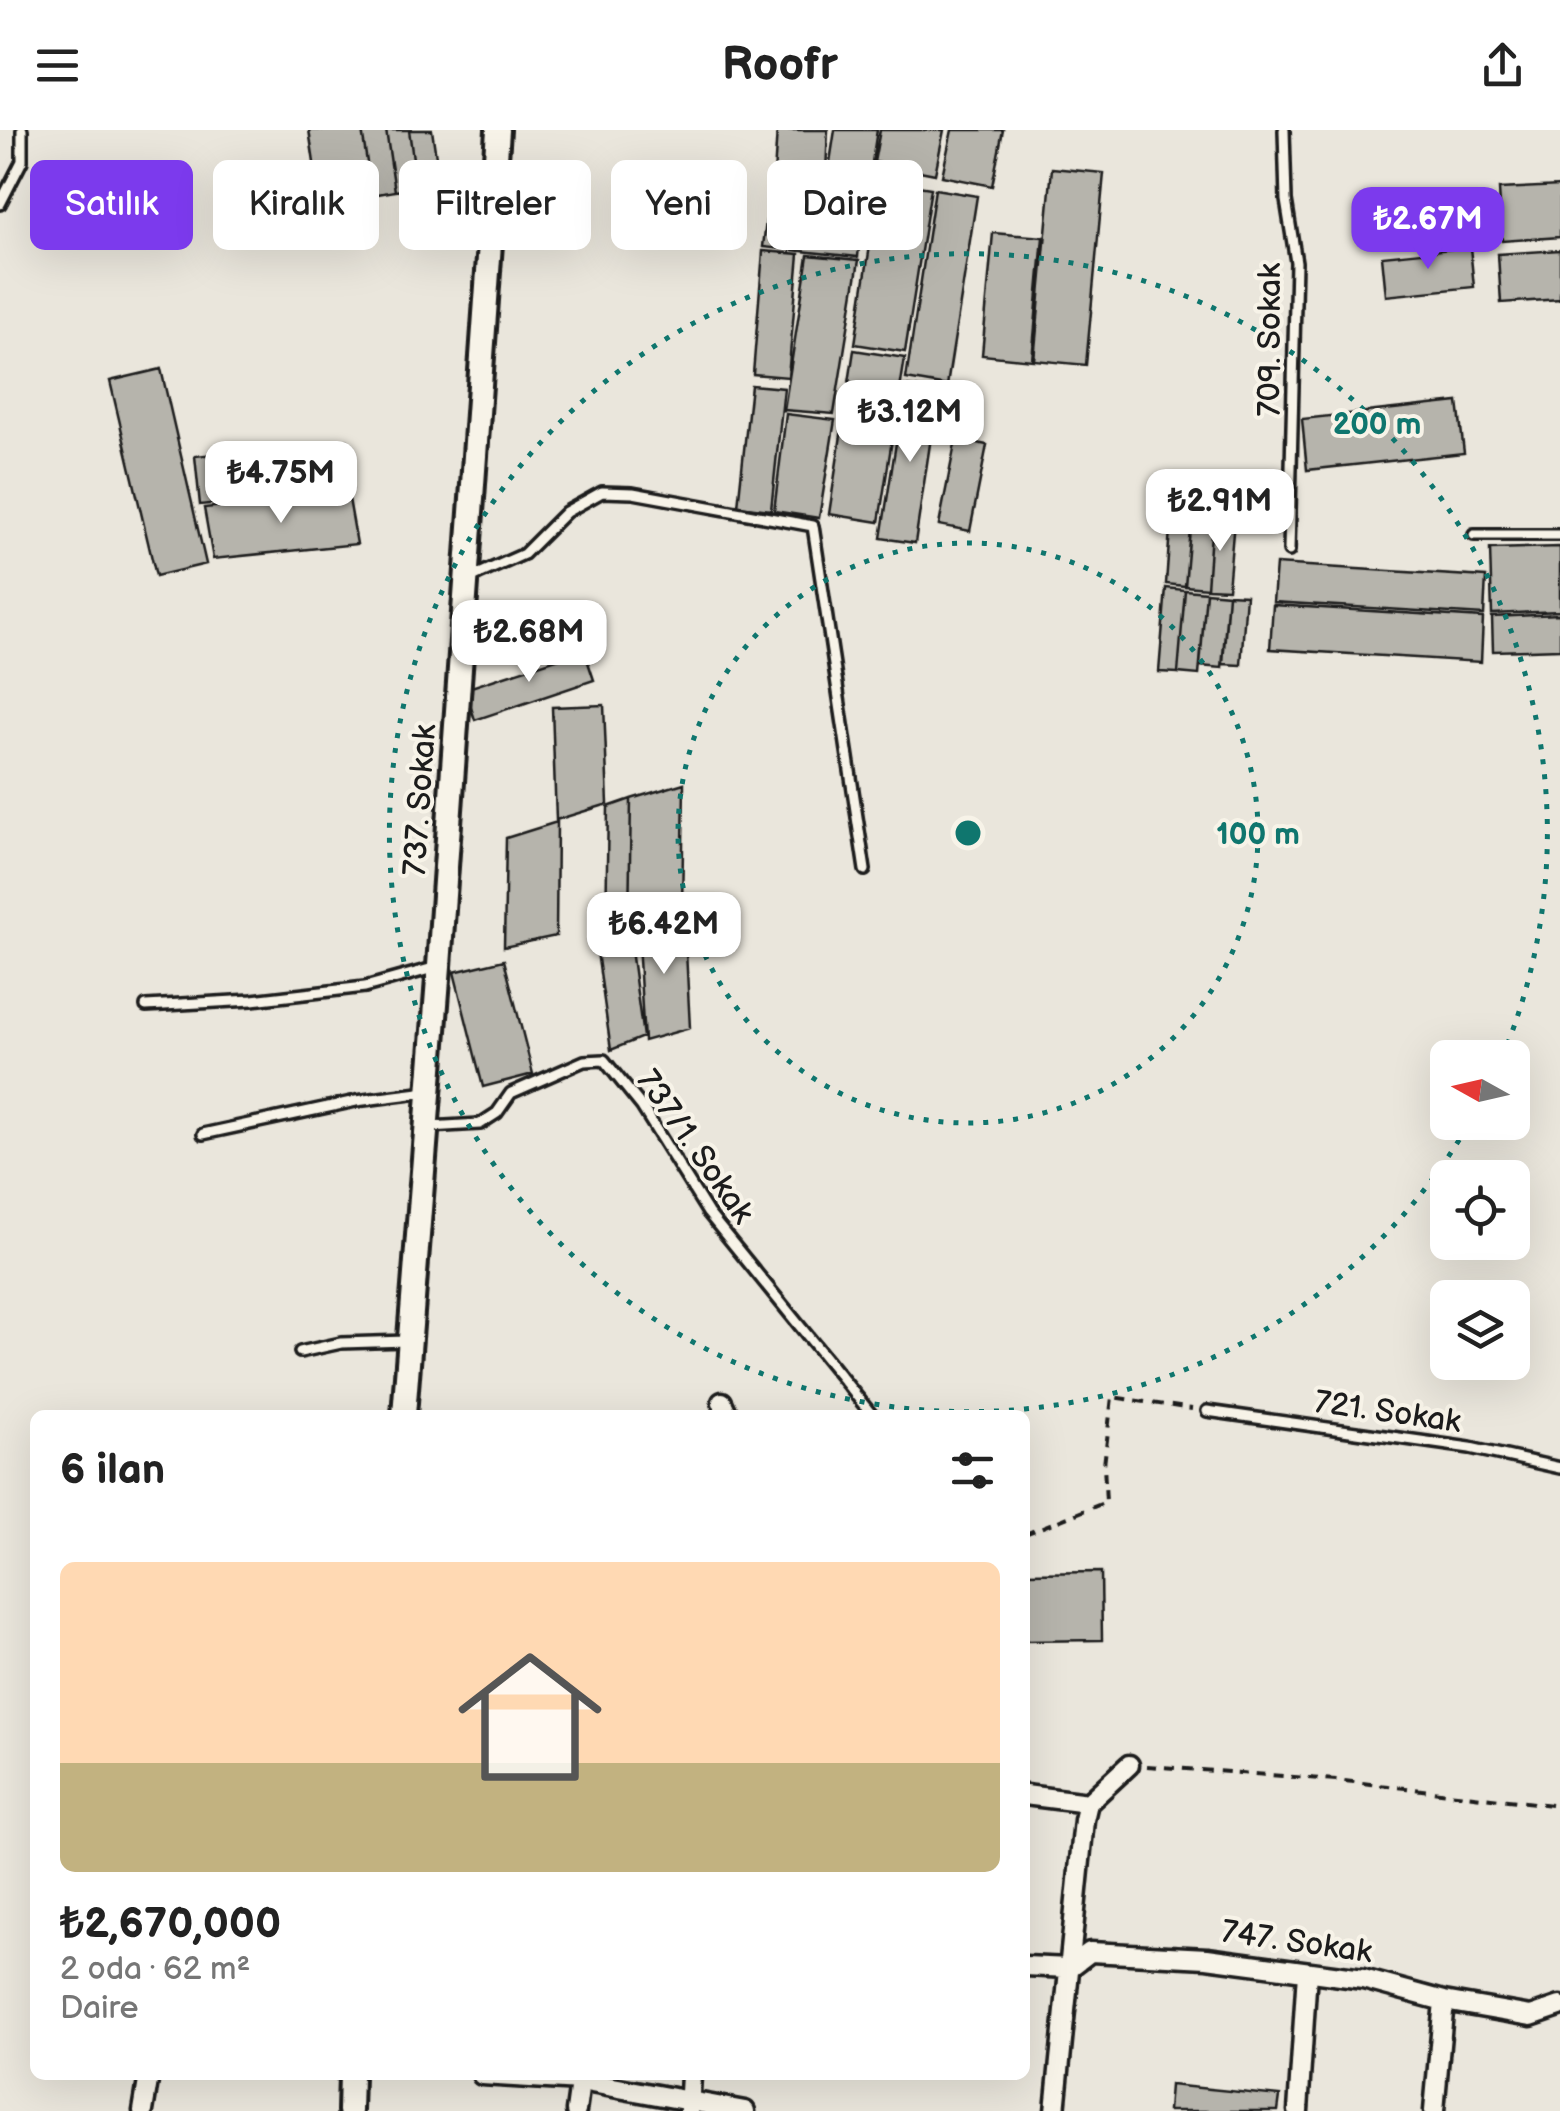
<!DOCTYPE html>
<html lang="tr">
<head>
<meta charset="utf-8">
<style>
  body { margin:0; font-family:"Balsamiq Sans",sans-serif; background:#f6f6f6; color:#222; height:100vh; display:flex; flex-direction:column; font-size:38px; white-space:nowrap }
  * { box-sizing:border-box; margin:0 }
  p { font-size:32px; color:#767676 }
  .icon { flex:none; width:55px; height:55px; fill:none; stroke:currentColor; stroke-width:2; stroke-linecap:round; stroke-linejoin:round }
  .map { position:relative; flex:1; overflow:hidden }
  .drawer { position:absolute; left:30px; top:1280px; width:1000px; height:670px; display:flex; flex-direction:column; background:#fff; border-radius:15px; box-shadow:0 10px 40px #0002 }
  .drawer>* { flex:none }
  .hud { position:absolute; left:30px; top:30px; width:1000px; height:90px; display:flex; gap:20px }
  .needle { width:65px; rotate:278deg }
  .buttons { position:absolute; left:1430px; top:910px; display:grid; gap:20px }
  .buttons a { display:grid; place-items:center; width:100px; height:100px; border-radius:15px; background:#fff; box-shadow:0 10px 40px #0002; font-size:50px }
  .price { position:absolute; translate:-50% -85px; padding:0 22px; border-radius:20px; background:#fff; color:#222; font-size:32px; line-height:65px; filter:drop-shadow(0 2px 5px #0008) }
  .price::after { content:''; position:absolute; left:50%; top:60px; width:30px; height:22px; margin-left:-15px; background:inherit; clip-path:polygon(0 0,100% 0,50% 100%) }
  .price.current { background:#7c3aed; color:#fff }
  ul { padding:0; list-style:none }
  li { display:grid; align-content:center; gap:20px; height:530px; padding:0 30px }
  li+li { border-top:2px solid #e0e0e0 }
  li span { display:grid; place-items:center; height:310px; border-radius:15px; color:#555 }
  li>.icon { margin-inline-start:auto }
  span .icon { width:180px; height:180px; fill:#fffc; stroke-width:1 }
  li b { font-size:42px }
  h2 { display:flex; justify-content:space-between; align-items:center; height:120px; padding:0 30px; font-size:42px }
  .tag { padding:0 35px; border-radius:15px; background:#fff; box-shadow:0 10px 40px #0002; font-size:35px; line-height:90px }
  .tag.current { background:#7c3aed; color:#fff }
  header { display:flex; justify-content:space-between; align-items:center; height:130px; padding:0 30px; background:#fff; font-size:45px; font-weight:700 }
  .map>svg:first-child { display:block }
</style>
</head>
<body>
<header><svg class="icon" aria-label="menu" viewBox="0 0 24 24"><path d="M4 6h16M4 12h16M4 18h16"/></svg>Roofr<svg class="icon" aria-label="share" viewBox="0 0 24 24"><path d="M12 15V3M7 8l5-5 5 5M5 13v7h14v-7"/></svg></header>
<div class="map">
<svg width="1560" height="1981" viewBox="0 0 1560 1981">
  <rect width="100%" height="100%" fill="#eae6dc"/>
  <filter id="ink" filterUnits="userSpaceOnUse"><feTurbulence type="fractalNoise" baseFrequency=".01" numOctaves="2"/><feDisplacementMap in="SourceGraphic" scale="20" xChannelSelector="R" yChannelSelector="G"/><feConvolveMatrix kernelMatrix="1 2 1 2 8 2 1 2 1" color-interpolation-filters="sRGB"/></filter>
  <g filter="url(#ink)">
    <!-- building -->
    <path fill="#b6b4ac" stroke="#1c1c1c" stroke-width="2.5" d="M309,0H362L372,65L320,72Z
      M362,0H386L395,61L372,65Z
      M386,0H409L417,58L395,61Z
      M409,0H432L440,54L417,58Z
      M777,0H828L825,63L773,59Z
      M835,0H877L866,71L825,64Z
      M880,0H944L935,44L874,32Z
      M952,0H1003L992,56L942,46Z
      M1052,38L1104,43L1086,235L1034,230Z
      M880,50L931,58L905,222L855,214Z
      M1560,56V107L1502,111L1499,59Z
      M935,59L977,66L947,256L906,249Z
      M769,65L863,75L858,127L763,117Z
      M993,103L1043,107L1032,230L982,225Z
      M1470,117L1474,157L1386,166L1382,126Z
      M1560,120V169L1501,173L1498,124Z
      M763,121L799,124L788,247L753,244Z
      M808,125L859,130L834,284L784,280Z
      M854,220L905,228L879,392L829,384Z
      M161,239L206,434L156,446L110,251Z
      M751,255L784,258L771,380L738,376Z
      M905,256L938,261L915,413L881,408Z
      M1458,272L1464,323L1307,340L1302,289Z
      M786,284L835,290L819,388L774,381Z
      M956,309L987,315L970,401L939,395Z
      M347,310L352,359L200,375L195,326Z
      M348,363L357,414L213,429L204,378Z
      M1171,385L1191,387L1185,456L1166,454Z
      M1191,387L1212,389L1207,458L1185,456Z
      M1212,389L1234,391L1228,459L1207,458Z
      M1560,417V481L1492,484L1490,419Z
      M1276,434L1486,447L1484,485L1273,472Z
      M1166,458L1185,460L1178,543L1159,542Z
      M1185,460L1206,462L1199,545L1178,543Z
      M1206,462L1228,464L1222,538L1200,536Z
      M1228,464L1246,465L1241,535L1223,534Z
      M1273,475L1483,488L1481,532L1270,519Z
      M1560,484V519L1493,521L1492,487Z
      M584,520L594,550L475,590L465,559Z
      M604,575L608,674L556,690L552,577Z
      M684,653L682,780L629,791L631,669Z
      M631,669L629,791L606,796L608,677Z
      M557,692L556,806L504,817L506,708Z
      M684,783L690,898L644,911L637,796Z
      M628,798L643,907L611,920L595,808Z
      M504,830L533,944L483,957L454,842Z
      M1101,1442L1102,1510L1025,1511V1443Z
      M1170,1955L1280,1966L1278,1981H1168Z"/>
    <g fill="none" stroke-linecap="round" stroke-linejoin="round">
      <defs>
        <path id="service" d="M1284,0L1286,70L1296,132L1289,421
          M0,74L22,31V0
          M1474,405H1560
          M470,448L524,424L566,382L602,362L633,363L813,396L865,740
          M146,876L252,870L365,857L437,837
          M429,997L480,994L497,983L511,963L584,931L604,930L642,977L708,1083L872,1285
          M203,1004L356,971L427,962
          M300,1222L341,1213L407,1211
          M1207,1281L1470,1318L1560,1338"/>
        <path id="minor" d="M722,1272L728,1285
          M1025,1665L1088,1673
          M1025,1836L1069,1838L1090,1822L1207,1828L1363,1849L1444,1871L1531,1886L1560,1876
          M482,1945L580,1951L745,1981
          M143,1981L149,1945
          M576,1981L581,1945
          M689,1981L691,1945
          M1055,1981L1084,1690L1088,1673L1129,1635
          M1298,1981L1307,1842
          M1434,1981L1444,1871"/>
        <path id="tertiary" d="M404,1285L439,836L498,0
          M350,1981L351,1945"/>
      </defs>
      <!-- service casing -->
      <use href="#service" stroke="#1c1c1c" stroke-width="16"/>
      <!-- minor casing -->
      <use href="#minor" stroke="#1c1c1c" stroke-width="25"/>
      <!-- tertiary casing -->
      <use href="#tertiary" stroke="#1c1c1c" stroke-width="30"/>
      <!-- path -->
      <path stroke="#1c1c1c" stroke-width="4" stroke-dasharray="10 8" stroke-linecap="butt" d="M1025,1404L1106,1372L1104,1335L1112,1267L1192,1279
        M1147,1636L1336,1650L1560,1676"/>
      <!-- service -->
      <use href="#service" stroke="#f7f3e8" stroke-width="9"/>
      <!-- minor -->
      <use href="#minor" stroke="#f7f3e8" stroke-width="18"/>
      <!-- tertiary -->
      <use href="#tertiary" stroke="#f7f3e8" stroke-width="22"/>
    </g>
  </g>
  <!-- distance rings -->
  <g fill="none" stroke="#0f766e" stroke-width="5" stroke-dasharray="5 10">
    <circle cx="968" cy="703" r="290"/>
    <path d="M1467 997A579 579 0 1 1 1503 925"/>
  </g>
  <g text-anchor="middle" stroke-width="8" stroke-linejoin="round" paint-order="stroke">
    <!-- street labels -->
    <g font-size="32" fill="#1c1c1c" stroke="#f7f3e8">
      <text transform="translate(1269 210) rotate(-90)" y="11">709. Sokak</text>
      <text transform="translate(419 670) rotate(-86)" y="11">737. Sokak</text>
      <text transform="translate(696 1016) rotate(55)" y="11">737/1. Sokak</text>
      <text transform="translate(1388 1281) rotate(8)" y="11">721. Sokak</text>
      <text transform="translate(1297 1811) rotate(8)" y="11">747. Sokak</text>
    </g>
  </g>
  <circle cx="968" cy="703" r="15" fill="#0f766e" stroke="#f7f3e8" stroke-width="5"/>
  <g font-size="30" text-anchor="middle" font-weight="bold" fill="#0f766e" stroke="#f7f3e8" stroke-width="8" stroke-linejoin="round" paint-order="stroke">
    <text x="1377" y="304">200 m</text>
    <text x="1258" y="714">100 m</text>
  </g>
</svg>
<div class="buttons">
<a><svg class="needle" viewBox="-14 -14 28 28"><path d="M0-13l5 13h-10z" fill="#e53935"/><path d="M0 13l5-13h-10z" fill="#767676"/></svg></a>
<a><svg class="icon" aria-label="locate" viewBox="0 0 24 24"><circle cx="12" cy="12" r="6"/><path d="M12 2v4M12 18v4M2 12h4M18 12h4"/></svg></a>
<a><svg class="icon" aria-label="layers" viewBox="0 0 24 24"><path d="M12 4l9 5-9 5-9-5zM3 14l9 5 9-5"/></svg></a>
</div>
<b class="price current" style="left:1428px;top:142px">₺2.67M</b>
<b class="price" style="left:910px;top:335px">₺3.12M</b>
<b class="price" style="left:281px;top:396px">₺4.75M</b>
<b class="price" style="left:1220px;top:424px">₺2.91M</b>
<b class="price" style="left:529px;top:555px">₺2.68M</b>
<b class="price" style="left:664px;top:847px">₺6.42M</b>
<div class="hud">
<a class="tag current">Satılık</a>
<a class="tag">Kiralık</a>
<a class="tag">Filtreler</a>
<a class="tag">Yeni</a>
<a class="tag">Daire</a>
</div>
<section class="drawer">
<h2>6 ilan<svg class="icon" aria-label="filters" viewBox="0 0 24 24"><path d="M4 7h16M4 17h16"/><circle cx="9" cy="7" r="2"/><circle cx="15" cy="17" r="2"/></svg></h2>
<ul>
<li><span style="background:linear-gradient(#ffd9b3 65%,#c2b280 0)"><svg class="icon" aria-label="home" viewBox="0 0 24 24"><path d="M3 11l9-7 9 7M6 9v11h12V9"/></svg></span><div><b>₺2,670,000</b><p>2 oda · 62 m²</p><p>Daire</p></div></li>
</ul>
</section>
</div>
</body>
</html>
